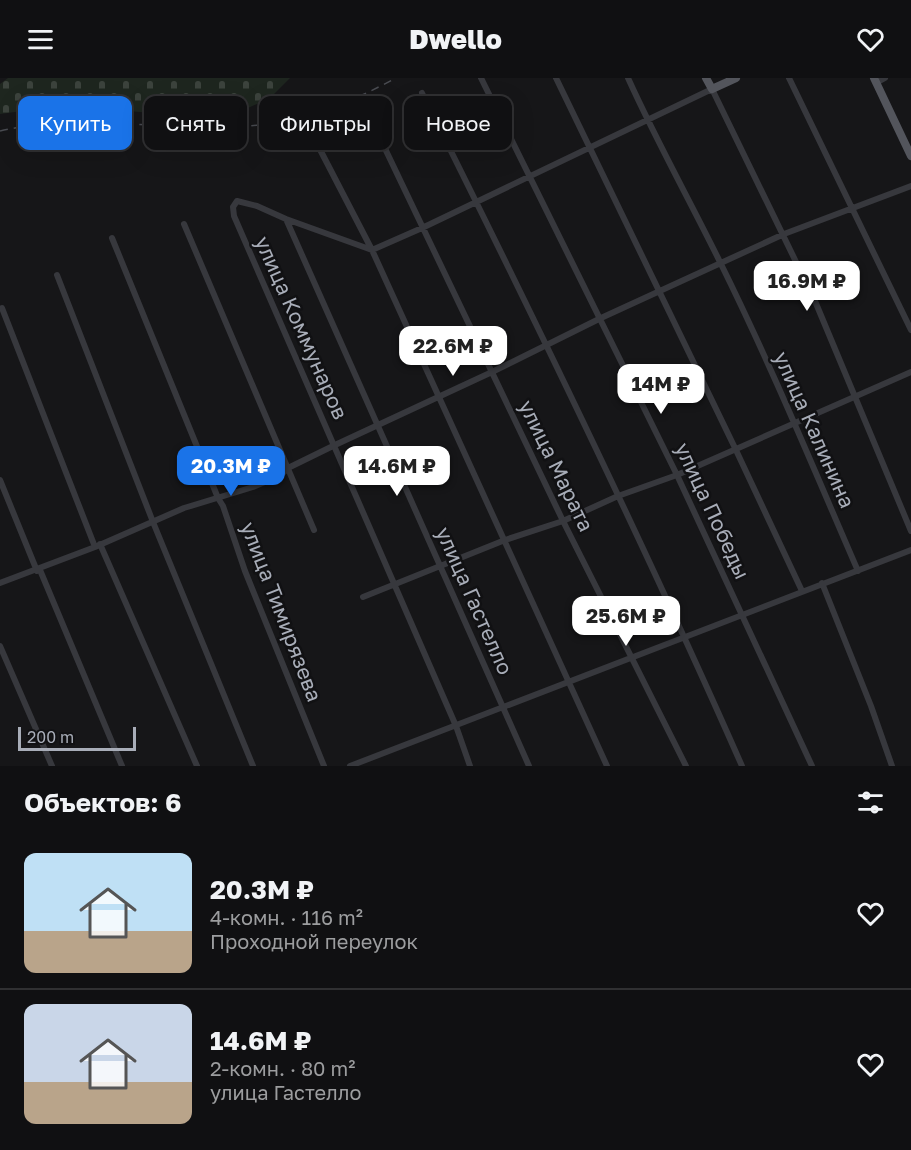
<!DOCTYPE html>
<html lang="ru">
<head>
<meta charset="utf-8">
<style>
  body { margin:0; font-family:"Golos Text",sans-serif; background:#1e1e20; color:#f1f3f6; height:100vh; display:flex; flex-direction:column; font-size:22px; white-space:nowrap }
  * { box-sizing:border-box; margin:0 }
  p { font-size:20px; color:#9c9d9f }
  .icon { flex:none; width:33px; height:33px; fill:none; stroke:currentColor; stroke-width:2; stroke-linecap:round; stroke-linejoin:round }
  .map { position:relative; height:688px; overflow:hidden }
  .details { display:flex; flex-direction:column; background:#101012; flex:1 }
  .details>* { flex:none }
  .banner { position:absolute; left:18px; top:18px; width:600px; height:54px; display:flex; gap:12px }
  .scale { position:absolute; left:18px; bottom:15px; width:118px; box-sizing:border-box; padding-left:6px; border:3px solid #a8adb8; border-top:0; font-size:16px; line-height:21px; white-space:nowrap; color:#a8adb8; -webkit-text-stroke:4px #111113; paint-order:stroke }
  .price { position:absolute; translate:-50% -51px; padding:0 14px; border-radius:12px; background:#fff; color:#222; font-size:20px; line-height:39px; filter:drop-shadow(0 2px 3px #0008) }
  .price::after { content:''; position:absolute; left:50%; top:36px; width:18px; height:14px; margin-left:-9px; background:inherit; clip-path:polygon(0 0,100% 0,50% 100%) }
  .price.selected { background:#1a73e8; color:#fff }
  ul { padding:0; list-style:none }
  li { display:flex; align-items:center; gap:18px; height:150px; padding:0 24px }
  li+li { border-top:2px solid #303032 }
  li span { display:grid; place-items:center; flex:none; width:168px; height:120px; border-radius:12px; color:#555 }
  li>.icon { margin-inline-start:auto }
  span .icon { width:72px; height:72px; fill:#fffc; stroke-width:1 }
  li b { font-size:26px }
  h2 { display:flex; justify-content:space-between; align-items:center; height:72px; padding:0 24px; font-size:26px }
  .tag { padding:0 21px; border-radius:12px; background:#101012; box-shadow:0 6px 24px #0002,0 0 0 2px #303032; font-size:21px; line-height:54px }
  .tag.selected { background:#1a73e8; color:#fff }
  header { display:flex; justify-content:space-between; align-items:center; height:78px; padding:0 24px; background:#101012; font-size:27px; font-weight:800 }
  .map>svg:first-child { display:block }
</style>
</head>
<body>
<header><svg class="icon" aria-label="menu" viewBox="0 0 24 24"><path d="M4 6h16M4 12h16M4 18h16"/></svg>Dwello<svg class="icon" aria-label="heart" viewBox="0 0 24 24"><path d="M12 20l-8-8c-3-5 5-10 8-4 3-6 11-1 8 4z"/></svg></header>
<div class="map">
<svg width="911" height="688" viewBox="0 0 911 688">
  <defs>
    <pattern id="cemetery-stones" width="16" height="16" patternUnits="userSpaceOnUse" patternTransform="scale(1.5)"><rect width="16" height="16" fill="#1e261f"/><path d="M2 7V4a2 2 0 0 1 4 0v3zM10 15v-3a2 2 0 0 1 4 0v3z" fill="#3c433d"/></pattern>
  </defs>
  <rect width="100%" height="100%" fill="#161618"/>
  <!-- cemetery -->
  <path fill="url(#cemetery-stones)" d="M8,0H290L270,20L228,39H199L82,29L29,32L0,36V6Z"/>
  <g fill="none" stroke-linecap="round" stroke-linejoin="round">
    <!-- minor -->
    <path stroke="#37383d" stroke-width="6" d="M481,0L677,397L812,688
      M556,0L735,370L802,513
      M628,0C656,62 690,123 720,184C770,285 813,389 858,493
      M789,0L911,252
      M876,5L885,0
      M422,15C533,237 642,461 742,688
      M369,37L563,443L686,688
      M313,58L372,172L607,688
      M286,141L529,688
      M184,146L314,452
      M112,160L218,420L223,428L245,493L324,688
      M57,197L153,444L253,688
      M2,230L95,469
      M0,402L37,493
      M100,466L197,688
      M40,492L122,688
      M0,505L95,469L184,430L253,409L281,397L288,390L335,367L492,294L601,240L784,156L911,108
      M822,505L871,628L892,688
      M363,519L505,462L563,443L618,418L677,397L911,294
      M0,568L52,688
      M350,688L911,472
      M470,688L456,648L234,138L233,129L237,123L257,128L286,141L372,172L422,150L712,11L815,223L911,453"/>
    <!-- major -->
    <path stroke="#53555c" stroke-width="8" d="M706,0L712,11L736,0
      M874,0L911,78"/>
    <!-- rail -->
    <path stroke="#4a4c52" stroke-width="1.5" stroke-dasharray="8 6" stroke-linecap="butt" d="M0,53C85,33 173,56 259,47C309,42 353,23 396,0"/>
  </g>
  <g text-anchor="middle" stroke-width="5" stroke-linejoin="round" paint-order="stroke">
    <!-- street labels -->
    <g font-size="21" fill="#a8adb8" stroke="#111113">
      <text transform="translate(301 250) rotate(66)" y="7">улица Коммунаров</text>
      <text transform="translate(814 352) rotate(66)" y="7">улица Калинина</text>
      <text transform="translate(556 388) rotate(64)" y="7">улица Марата</text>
      <text transform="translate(712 433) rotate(65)" y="7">улица Победы</text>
      <text transform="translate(474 523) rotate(66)" y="7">улица Гастелло</text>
      <text transform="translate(281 534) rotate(69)" y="7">улица Тимирязева</text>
    </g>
  </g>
</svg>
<div class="scale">200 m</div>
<b class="price" style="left:807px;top:234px">16.9M ₽</b>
<b class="price" style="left:453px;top:299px">22.6M ₽</b>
<b class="price" style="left:661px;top:337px">14M ₽</b>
<b class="price selected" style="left:231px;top:419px">20.3M ₽</b>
<b class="price" style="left:397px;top:419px">14.6M ₽</b>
<b class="price" style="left:626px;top:569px">25.6M ₽</b>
<div class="banner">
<a class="tag selected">Купить</a>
<a class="tag">Снять</a>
<a class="tag">Фильтры</a>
<a class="tag">Новое</a>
</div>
</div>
<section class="details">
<h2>Объектов: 6<svg class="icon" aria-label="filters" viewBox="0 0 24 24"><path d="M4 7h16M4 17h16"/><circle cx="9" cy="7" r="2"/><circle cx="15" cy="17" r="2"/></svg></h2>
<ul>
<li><span style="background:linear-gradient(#bfe0f5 65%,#b9a48a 0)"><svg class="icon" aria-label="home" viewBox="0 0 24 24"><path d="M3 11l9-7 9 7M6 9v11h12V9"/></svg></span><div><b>20.3M ₽</b><p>4-комн. · 116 m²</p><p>Проходной переулок</p></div><svg class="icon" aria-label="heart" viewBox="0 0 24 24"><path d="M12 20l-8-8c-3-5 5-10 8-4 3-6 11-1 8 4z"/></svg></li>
<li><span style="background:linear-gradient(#c9d6e8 65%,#b9a48a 0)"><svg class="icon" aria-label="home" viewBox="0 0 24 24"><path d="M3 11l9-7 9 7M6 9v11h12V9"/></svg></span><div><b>14.6M ₽</b><p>2-комн. · 80 m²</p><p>улица Гастелло</p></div><svg class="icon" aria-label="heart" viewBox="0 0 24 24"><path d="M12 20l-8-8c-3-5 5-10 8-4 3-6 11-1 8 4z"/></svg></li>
</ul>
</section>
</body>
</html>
